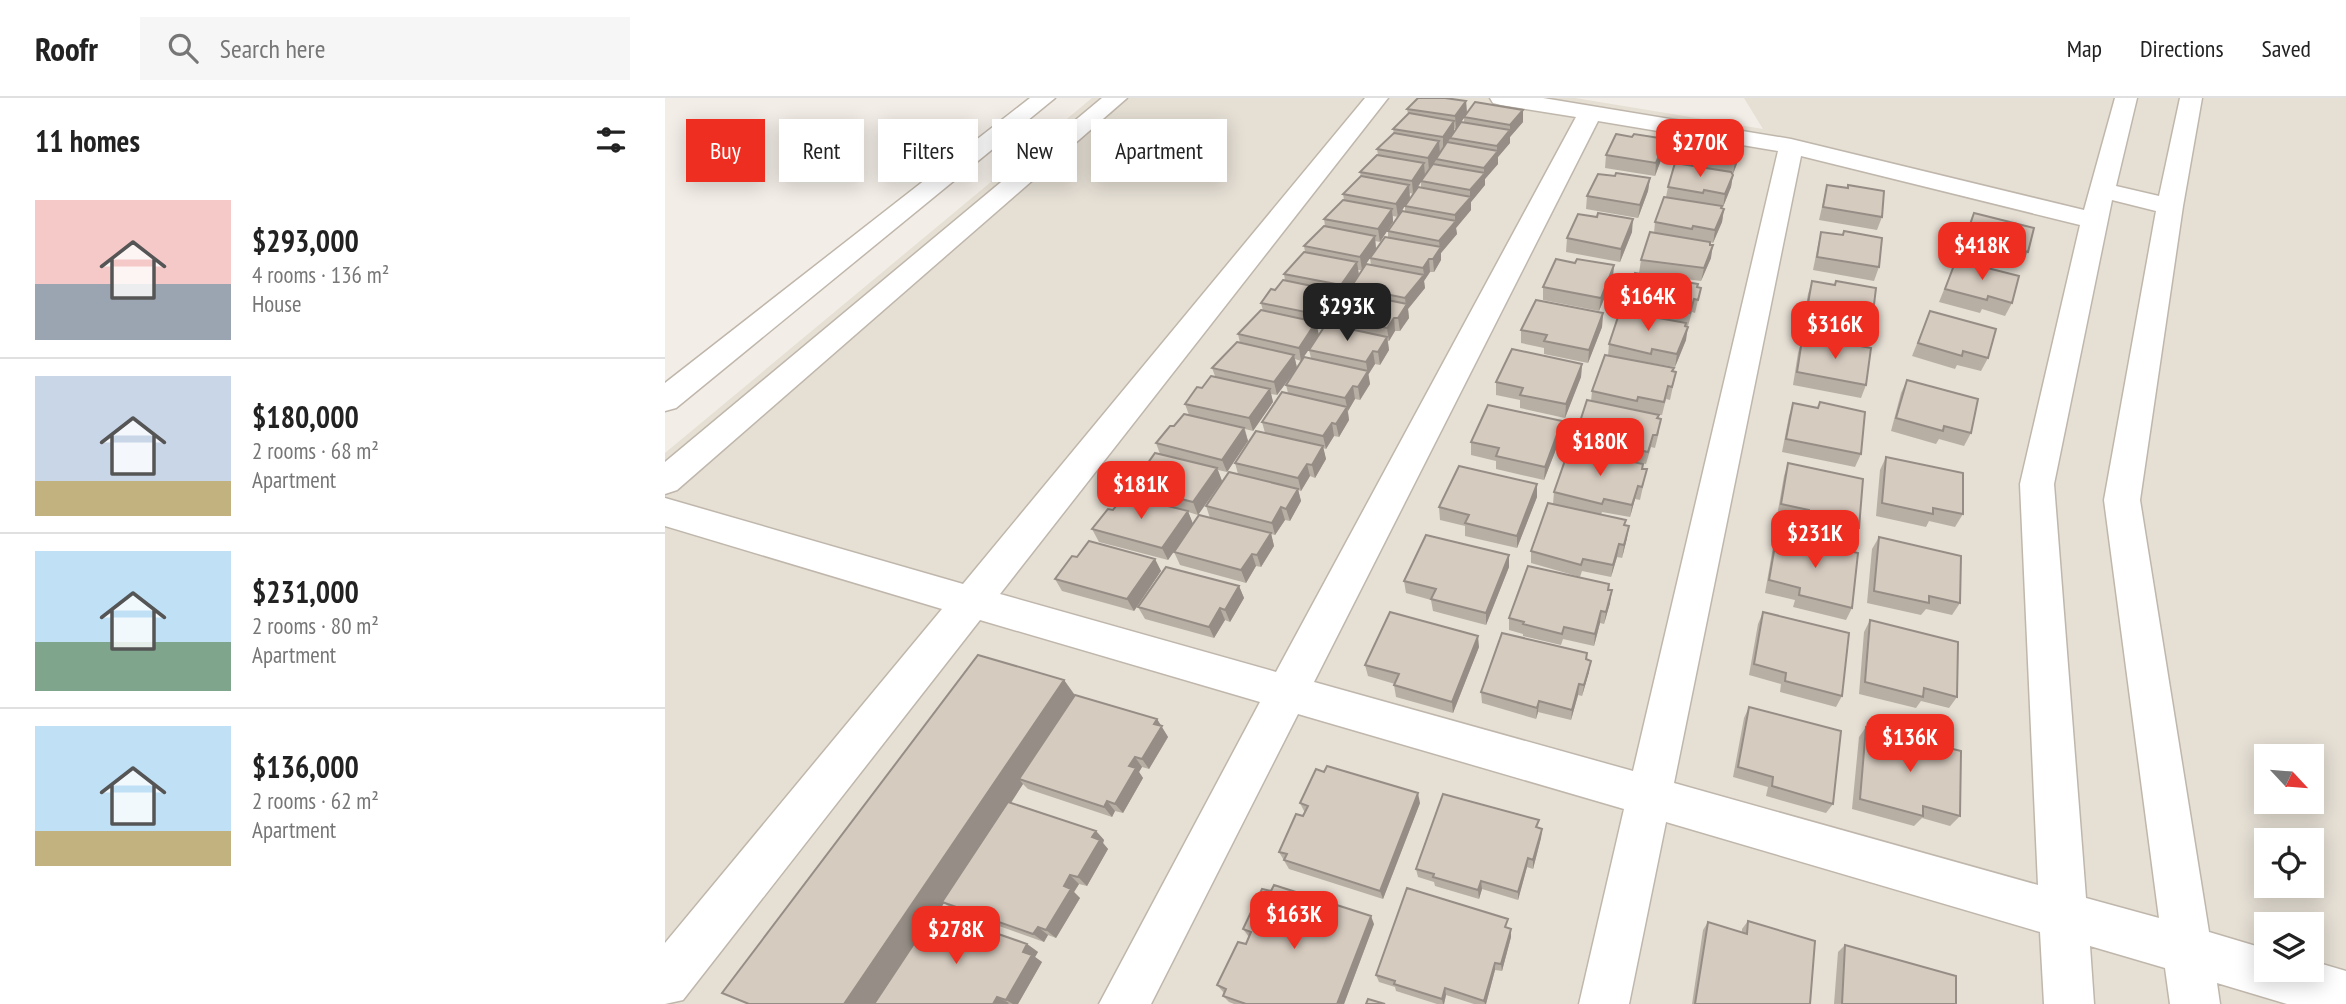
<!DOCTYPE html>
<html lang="en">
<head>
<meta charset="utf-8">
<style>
  body { margin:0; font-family:"PT Sans Narrow",sans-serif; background:#f6f6f6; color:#222; height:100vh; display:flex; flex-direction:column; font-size:26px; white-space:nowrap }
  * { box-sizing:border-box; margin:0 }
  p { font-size:23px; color:#767676 }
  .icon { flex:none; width:38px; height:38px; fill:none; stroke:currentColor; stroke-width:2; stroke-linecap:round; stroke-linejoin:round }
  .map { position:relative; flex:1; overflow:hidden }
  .details { display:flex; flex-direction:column; background:#fff; width:665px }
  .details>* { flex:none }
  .hud { position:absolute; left:21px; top:21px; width:665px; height:63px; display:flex; gap:14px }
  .needle { width:46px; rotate:116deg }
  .buttons { position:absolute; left:1589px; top:646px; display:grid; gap:14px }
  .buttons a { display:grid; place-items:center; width:70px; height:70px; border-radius:0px; background:#fff; box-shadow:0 4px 18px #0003; font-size:35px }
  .price { position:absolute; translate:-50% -60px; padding:0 16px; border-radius:14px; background:#ee2e21; color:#fff; font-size:23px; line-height:46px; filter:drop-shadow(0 2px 4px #0008) }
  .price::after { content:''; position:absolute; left:50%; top:42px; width:21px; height:16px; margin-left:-10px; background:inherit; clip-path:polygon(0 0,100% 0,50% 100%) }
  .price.selected { background:#222; color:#fff }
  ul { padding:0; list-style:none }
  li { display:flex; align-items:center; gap:21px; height:175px; padding:0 35px }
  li+li { border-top:2px solid #e0e0e0 }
  li span { display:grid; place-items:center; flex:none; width:196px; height:140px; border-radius:0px; color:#555 }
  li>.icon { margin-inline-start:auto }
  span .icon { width:84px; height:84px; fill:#fffc; stroke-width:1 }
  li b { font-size:30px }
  h2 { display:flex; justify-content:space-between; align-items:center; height:84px; padding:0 35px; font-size:30px }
  .pill { padding:0 24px; border-radius:0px; background:#fff; box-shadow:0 4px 18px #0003; font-size:24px; line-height:63px }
  .pill.selected { background:#ee2e21; color:#fff }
  header { display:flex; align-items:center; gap:42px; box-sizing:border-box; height:98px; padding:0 35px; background:#fff; border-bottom:2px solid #e0e0e0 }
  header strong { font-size:33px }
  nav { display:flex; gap:38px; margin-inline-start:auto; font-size:24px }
  .search { width:490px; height:63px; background:#f6f6f6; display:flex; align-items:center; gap:18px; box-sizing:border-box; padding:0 24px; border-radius:0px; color:#767676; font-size:26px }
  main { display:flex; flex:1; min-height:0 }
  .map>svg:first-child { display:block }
</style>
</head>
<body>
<header>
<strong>Roofr</strong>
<div class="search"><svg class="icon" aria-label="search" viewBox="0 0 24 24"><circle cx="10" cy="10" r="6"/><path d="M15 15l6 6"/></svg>Search here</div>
<nav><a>Map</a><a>Directions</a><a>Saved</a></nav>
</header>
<main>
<section class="details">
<h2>11 homes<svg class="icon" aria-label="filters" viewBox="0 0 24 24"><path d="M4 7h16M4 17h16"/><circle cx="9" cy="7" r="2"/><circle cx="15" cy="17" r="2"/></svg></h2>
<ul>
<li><span style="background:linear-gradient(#f6c9c9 60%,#9aa5b1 0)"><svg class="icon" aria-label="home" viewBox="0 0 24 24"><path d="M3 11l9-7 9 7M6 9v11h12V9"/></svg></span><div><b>$293,000</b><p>4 rooms · 136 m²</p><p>House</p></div></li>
<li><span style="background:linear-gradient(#c9d6e8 75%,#c2b280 0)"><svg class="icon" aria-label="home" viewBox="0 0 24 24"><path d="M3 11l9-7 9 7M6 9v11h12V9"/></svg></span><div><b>$180,000</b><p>2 rooms · 68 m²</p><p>Apartment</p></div></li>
<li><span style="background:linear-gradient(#bfe0f5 65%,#7fa58c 0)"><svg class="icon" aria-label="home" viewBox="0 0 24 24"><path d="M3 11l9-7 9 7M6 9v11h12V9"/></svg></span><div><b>$231,000</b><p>2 rooms · 80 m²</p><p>Apartment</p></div></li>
<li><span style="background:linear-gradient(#bfe0f5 75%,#c2b280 0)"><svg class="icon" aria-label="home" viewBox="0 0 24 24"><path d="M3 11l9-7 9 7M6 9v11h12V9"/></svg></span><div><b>$136,000</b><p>2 rooms · 62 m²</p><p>Apartment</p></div></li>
</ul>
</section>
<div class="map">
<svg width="1681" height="906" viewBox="0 0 1681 906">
  <rect width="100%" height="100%" fill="#f2ede6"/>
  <!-- residential -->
  <path fill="#e5dfd4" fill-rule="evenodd" d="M427,0H910L1098,31L1079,0H1681V906H0V355ZM1601,658H1647V704H1601ZM1601,742H1647V788H1601ZM1601,826H1647V872H1601Z"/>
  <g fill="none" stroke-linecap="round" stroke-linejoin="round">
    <defs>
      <path id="street" d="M365,0H390L11,310L0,313V285Z
        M437,0H462L12,392L0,396V364Z
        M700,0H723L335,496L611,574L911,19L836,7L828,5L825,0H878L1126,41L1419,112L1450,0H1472L1451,88L1494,98L1515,0H1537L1518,108L1475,402L1544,834L1601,851V872H1647V863L1681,873V906H1622L1552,885L1555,906H1505L1500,870L1425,848L1429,906H1379L1375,834L1001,724L964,906H914L959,711L633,616L486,906H434L595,604L315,522L18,902L0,906V845L277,511L0,428V400L298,486ZM933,23L1113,53L968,673L649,584ZM1136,58L1415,127L1355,386L1373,787L1009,685ZM1447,102L1491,113L1439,402L1494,820L1421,800L1389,386Z"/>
    </defs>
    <!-- street casing -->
    <use href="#street" stroke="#c0b7ac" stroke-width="3"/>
    <!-- street -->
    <use href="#street" fill="#fff" fill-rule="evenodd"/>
  </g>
  <!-- wall -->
  <path fill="#b8afa4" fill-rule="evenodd" d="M801,3L802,16L858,12V24L845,39V45L833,59V66L820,81V87L806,104V112L791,130L792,136L776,155V162L769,174H765L759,183L760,190L743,211L744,220L735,233H730L724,243H723L724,252L715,267L710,266L703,277L705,286L695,302L690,301L683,313L684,322L674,339L669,338L661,351L658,350L661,361L650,380L645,378L636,393L633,392L636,403L625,423L620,422L610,437L606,436L609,448L596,469L591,468L581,485L515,467L509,454L545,420L541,408L573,376L570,365L600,335L597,324L623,295L621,287L646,260L644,252L668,227L666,219L687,195L686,189L678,200L672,199L673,206L657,230L652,229L636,263L630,261L632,270L612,297L606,296L608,304L588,333L580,331L583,343L562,374L553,372L557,383L533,417L523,414L528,426L503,462L434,444L427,431L448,412L466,399L461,387L495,356L491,345L509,328L524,317L520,306L550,278L547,270L575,245L573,236L598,213L596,205L620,183L619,176L640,154L639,148L660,128L659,121L679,102L678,96L696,79L695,74L713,57L712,51L729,36L728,31L743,16L742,11ZM799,20V25L789,34V31H791ZM756,84V90L740,108V114L723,133V139L711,151L710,143L715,144L728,124V118L733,119L745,95L748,96ZM711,151L705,160L706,167L694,177L693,172H697Z
    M967,39L1001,41L999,54L990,78L940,70L941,57Z
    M1014,56L1075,58L1068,76L1066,89L1058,109H1057L1056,110L1059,111L1057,124L1048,145L1045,144L1046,160L1036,183L974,175L976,162L989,135L990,124L1001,99L1003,89L1013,66Z
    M950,78L985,80L983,93L973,120L921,111L922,98Z
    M1162,87L1182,90L1217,119L1212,132L1154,122Z
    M1309,115L1363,154L1356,167L1334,161L1333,164L1294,154Z
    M967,134L955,164L901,154L902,140Z
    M1156,134L1178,137L1214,169L1209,183L1148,172L1153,147Z
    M1291,162L1347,205L1340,218L1317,211L1315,215L1274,204Z
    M910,165L948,180L934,213L878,202V189Z
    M1147,183L1170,187L1171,183L1207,223L1202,237L1138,224L1143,196Z
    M1032,189L1036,190L1030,215L1027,214L1023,228L1020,227L1021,242L1010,269L985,265V266L1009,270L1008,274H1011L1005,302L1001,301L997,317L971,312L994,317V334L990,350L986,349L981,366L954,361L978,371L979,384L975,402L970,401L965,419L937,414L936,417L960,427L962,440L957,460L952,459L946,479L917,473L915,479L866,465V453L888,406L889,394L908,351L909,342L926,303L927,293L943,258L944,246L959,214L960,206Z
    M1265,213L1323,260L1316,273L1292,267L1290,271L1247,258Z
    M938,215L937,229L923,265L879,256V250L856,245V232Z
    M1137,242L1161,246L1163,242L1201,287L1196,300L1128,287L1133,255Z
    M917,266L916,279L900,320L855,310V302L831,297V284Z
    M1242,282L1306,335L1299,348L1274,341L1271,346L1226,333L1236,295Z
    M1155,304L1196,356L1190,369L1117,354L1124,318L1128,305L1153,310Z
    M897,336L879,382L831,371V363L806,357V344Z
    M1221,359L1298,416L1290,429L1264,423L1261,429L1211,418L1215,372Z
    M1123,365L1194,430L1188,442L1138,431L1139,425L1112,418L1119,378Z
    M872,399L852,450L800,438V428L775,422L774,409Z
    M1112,436L1187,510L1181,522L1128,509L1130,502L1100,495L1108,449Z
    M1214,439L1295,505L1287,517L1261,511L1256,517L1202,505L1207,451Z
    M844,457V469L821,527L768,513L766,502L741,495L739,483Z
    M490,461L496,473L469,513L397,493L390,481Z
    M574,488L579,500L565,524L560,522L549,540L480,521L473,509Z
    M943,492L945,505L939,526L935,525L929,548L898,541L896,547L858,538V536L844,532V520Z
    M1098,514L1177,598L1171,609L1115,594L1116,586L1084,577L1093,526Z
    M1205,522L1292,599L1284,610L1256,603L1251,610L1194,596L1199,534Z
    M814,549L788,615L731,599L729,587L730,586L703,578L700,567Z
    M922,555V561L924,574L917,598L913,597L906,622L873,614L871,621L817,605L816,594Z
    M399,582L410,597L492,621L503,639L484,671L477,669L474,674L478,680L458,715L450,713L447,719L363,691L358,686L346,705L431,733L439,742L438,745L443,751L422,788L414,786L409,794L415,800L391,840L383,837L379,844L289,812L279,805L273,815L362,846L373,854L370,859L377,864L353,906H84Z
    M1084,609L1168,706L1161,715L1101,698L1103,689L1068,679L1079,620Z
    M1201,629L1295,718L1285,728L1257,720L1249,728L1187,711L1194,639Z
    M635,705H755L718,801L624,771L614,754L640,715Z
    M873,730L877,731L876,740L868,771L862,769L853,802L817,791L814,801L770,788L769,784L753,779L751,771Z
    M1083,823L1145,906H1027L1038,832L1043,824L1077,834V831Z
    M709,826L679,906H569L564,904L558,898L559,895L552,887L581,846L584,839L578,831Z
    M843,830L846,831V839L837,873L830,872L821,906H809L781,897L779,906H772L731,893L730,889L714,884L711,877Z
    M1180,847L1291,906H1169L1173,854Z"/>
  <!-- shaded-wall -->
  <path fill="#968e86" d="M801,3L802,16L791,31L790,18Z
    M858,12V24L845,39V45L833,59V66L820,81V87L806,104V112L791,130L792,136L776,155V162L769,174L768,161L775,151L774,143L790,124V117L805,100V92L819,76V70L832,54V48L845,33V27Z
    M789,23V35L778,51V39Z
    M1001,41L999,54L990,78L991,65Z
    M774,43L775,56L764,73L763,60Z
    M1078,45L1075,58L1068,76L1070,63Z
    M759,65L760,78L748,96L747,83Z
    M1068,77L1066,89L1058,109L1060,96Z
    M985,80L983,93L973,120L975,107Z
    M744,87L745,100L733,119L731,106Z
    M727,111L728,124L715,144L713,131Z
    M1059,111L1057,124L1048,145L1050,132Z
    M968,121L967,134L955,164L956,151Z
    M710,138L711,151L697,172L695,159Z
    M1048,147L1046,160L1036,183L1039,170Z
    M764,161L765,174L759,183L760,190L743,211L744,220L735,233L733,220L741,208L740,200L759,177L758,170Z
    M692,164L694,177L678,200L676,187Z
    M949,167L948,180L934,213L936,200Z
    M671,193L673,206L657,230L655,217Z
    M938,215L937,229L923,265L924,252Z
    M729,220L730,233L724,243L722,230Z
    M651,224L654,237L636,263L634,250Z
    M1023,229L1021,242L1010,269L1012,256Z
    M722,239L724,252L715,267L713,254Z
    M708,253L710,266L703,277L701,264Z
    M629,257L632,270L612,297L609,284Z
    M917,266L916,279L900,320L901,306Z
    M703,273L705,286L695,302L693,289Z
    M688,288L690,301L683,313L680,300Z
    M605,291L608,304L588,333L584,320Z
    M682,309L684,322L674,339L671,326Z
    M897,323V336L879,382L880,369Z
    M667,325L669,338L661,351L658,338Z
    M579,330L583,343L562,374L557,362Z
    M658,348L661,361L650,380L647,367Z
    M642,366L645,378L636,393L633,380Z
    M552,370L557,383L533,417L528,404Z
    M872,386V399L852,450V438Z
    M973,388L970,401L965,419L967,407Z
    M633,391L636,403L625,423L621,411Z
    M616,409L620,422L610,437L607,425Z
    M523,413L528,426L503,462L497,450Z
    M964,428L962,440L957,460L959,447Z
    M606,435L609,448L596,469L592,457Z
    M954,446L952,459L946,479L948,467Z
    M587,456L591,468L581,485L576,472Z
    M844,457V469L821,527V515Z
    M490,461L496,473L469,513L462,501Z
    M574,488L579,500L565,524L560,512Z
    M947,492L945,505L939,526L941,514Z
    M555,510L560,522L549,540L544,529Z
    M936,513L935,525L929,548L930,536Z
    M813,538L814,549L788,615L787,604Z
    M926,563L924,574L917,598L919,587Z
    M399,582L413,602L354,681L358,686L280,805L277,804L279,805L213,906H179Z
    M914,586L913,597L906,622L907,612Z
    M874,603L873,614L871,621L872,610Z
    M492,621L503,639L484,671L477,661Z
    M470,659L477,669L474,674L478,680L458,715L450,706L464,668Z
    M753,695L755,705L718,801L715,793Z
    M442,703L450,713L447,719L439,709Z
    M877,731L876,740L868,771V762Z
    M431,733L439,742L438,745L443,751L422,788L413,779L427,739Z
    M863,760L862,769L853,802V794Z
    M405,777L414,786L409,794L415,800L391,840L381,832L399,788Z
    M816,783L817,791L814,801L813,792Z
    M706,818L709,826L679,906H672Z
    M373,829L383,837L379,844L368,836Z
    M846,831V839L837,873L836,866Z
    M362,846L373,854L370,859L377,864L353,906H348L341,902L358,854Z
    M830,865V872L821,906H820L819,903Z
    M780,890L781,897L779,906H778L777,901Z
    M332,899L344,905L343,906H328Z"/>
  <!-- building -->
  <path fill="#d6cbbf" stroke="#968e86" stroke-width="2" d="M753,0H780L801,3L790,18L742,11Z
    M810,4L858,12L845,27L799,19Z
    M744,15L789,23L778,39L728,31Z
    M796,24L845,32L832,48L785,40Z
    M729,35L774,43L763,60L712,51Z
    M1022,35L1075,42L1078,45L1070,63L1014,56Z
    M951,36L967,39L969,36L1001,41L991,65L941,57Z
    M782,44L833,53L819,70L771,61Z
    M712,57L759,65L747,83L695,74Z
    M1010,65L1066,74L1068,77L1060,96L1039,92L1038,95L1003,89Z
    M768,66L820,75L805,92L756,83Z
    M951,75L985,80L975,107L922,98L933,76L950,78Z
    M696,78L744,87L731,106L678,96Z
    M1162,87L1183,90V87L1219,93L1217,119L1158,109Z
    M753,89L806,99L790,117L740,108Z
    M999,99L1057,108L1056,110L1059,111L1050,132L1028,128L1027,131L990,124Z
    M678,102L727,111L713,131L659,121Z
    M737,113L791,123L774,143L723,133Z
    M933,115L968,121L956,151L902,140L913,116L932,119Z
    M1309,115L1369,130L1363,154L1340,148L1339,151L1300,141Z
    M659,128L710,138L695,159L639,148Z
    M1179,133L1217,140L1214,169L1152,159L1156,134L1178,137Z
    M985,134L1045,144V147H1048L1039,170L976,162Z
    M720,139L776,149L768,161H764L758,170L705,160Z
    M639,154L692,164L676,187L619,176Z
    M891,161L910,165L912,161L949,167L936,200L878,189Z
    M1291,162L1354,178L1347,205L1323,198L1322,202L1280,191Z
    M701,166L759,177L740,200L686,189Z
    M970,175L1033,186L1032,189L1036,190L1033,202L1029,201L1025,215L1001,210L1000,214L960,206Z
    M618,182L671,193L655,217L596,205L606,191L610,192Z
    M1147,183L1170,187L1171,183L1211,190L1207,223L1142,211Z
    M683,194L742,206L733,220H729L722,230L666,219Z
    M871,202L938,215L924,252L879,243L882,237L856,232Z
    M596,212L651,224L634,250L573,236Z
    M955,213L1021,225L1020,228L1023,229L1012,256L987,251L986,256L944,246Z
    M1265,213L1331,231L1323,260L1298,253L1297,258L1253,245Z
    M661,226L722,239L713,254L708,253L701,264L644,252Z
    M1137,242L1162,247L1163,242L1206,250L1201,287L1132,274Z
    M572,244L629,257L609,284L547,270Z
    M847,251L917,266L901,306L855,297L858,290L831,284Z
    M940,257L1009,270L1007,273L1011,274L1007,289L1003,288L999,304L973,299L972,303L927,293Z
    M639,259L703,273L693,289L688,288L680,300L621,287Z
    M546,278L605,291L584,320L520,306L532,289L537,290Z
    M1242,282L1313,301L1306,335L1279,328L1278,333L1231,320Z
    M617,294L682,309L671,326L667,325L658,338L597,324Z
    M922,302L994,317L992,320L996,321L992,337H988L983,354L956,348L954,353L909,342Z
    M1155,304L1200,314L1196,356L1121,341L1128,305L1153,310Z
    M823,307L897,323L880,369L831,358L834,350L806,344Z
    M519,316L579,330L557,362L491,345L505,328H509Z
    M591,333L658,348L647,367L642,366L633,380L570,365Z
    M904,351L978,366L977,371H982L977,389L973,388L967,407L939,401L937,406L889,394Z
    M490,355L552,370L528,404L461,387L475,367L480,369Z
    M1221,359L1298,375V416L1268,410V416L1217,405Z
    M1123,365L1198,381L1194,430L1143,418L1144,412L1116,406Z
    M794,368L872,386L852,438L800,425L804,417L774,409Z
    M564,374L633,391L621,411L616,409L607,425L541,408Z
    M459,397L523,413L497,450L427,431L443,411L448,412Z
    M883,405L961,422L959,427L964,428L959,447L954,446L948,467L918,461L916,467L866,453Z
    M534,417L606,435L592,457L587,456L576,472L509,454Z
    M1112,436L1193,455L1187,510L1134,497L1135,490L1104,482Z
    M761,437L844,457L821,515L766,501L771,491L739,483Z
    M1214,439L1296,458L1295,505L1264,498V505L1209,493Z
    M424,443L490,461L462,501L390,481L407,458L412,459Z
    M863,468L944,486L943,492H947L941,514L936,513L930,536L899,529L897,536L858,526L859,524L844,520Z
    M501,469L574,488L560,512L555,510L544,529L473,509Z
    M725,514L813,538L787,604L729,587L734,576L700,567Z
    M1098,514L1184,535L1177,598L1120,583L1121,575L1089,566Z
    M1205,522L1293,544L1292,599L1259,590L1258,599L1200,584Z
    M837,535L922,555L921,561L926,563L919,587L914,586L907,612L874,603L872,610L816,594Z
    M313,557L399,582L179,906H84L57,895Z
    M410,597L492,621L489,626L497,628L477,661L470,659L464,668L471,670L450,706L442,703L439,709L354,681Z
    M1084,609L1176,633L1168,706L1107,688L1108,679L1073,669Z
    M1201,629L1296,653L1295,718L1258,708V718L1195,701Z
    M662,668L753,695L715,793L619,762L622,756L614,754L631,716L638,718L643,708L635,705L651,671L659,674Z
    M778,696L874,722L871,729L877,731L868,762L863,760L853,794L816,783L813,792L768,779L769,776L751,771Z
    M343,704L431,733L427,739L435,742L413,779L405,777L399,788L406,791L381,832L373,829L368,836L277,804Z
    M609,787L706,818L672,906H581L558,898L561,891L552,887L573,844L581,846L586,834L578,831L597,791L606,793Z
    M742,790L843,821L840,829L846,831L836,866L830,865L819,903L780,890L777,901L729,886L730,883L711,877Z
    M270,814L362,846L358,854L367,857L341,902L332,899L328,906H209Z
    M1083,823L1150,843L1145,906H1030L1043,824L1082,836Z
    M1180,847L1291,878V906H1177Z
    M703,901L720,906H701Z"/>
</svg>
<div class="buttons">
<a><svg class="needle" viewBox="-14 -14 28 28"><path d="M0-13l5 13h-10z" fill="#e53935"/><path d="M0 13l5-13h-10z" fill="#767676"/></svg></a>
<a><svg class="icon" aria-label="locate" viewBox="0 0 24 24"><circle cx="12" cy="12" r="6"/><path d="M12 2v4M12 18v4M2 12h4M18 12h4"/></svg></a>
<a><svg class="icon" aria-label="layers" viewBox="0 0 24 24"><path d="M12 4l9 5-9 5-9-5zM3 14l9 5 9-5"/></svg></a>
</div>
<b class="price" style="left:1035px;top:81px">$270K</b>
<b class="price" style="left:1317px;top:184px">$418K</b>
<b class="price" style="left:983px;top:235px">$164K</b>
<b class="price selected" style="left:682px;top:245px">$293K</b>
<b class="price" style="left:1170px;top:263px">$316K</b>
<b class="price" style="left:935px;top:380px">$180K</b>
<b class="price" style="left:476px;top:423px">$181K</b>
<b class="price" style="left:1150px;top:472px">$231K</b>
<b class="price" style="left:1245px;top:676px">$136K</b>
<b class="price" style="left:629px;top:853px">$163K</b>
<b class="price" style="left:291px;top:868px">$278K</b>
<div class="hud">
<a class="pill selected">Buy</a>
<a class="pill">Rent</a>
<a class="pill">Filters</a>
<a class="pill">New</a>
<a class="pill">Apartment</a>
</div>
</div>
</main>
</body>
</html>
